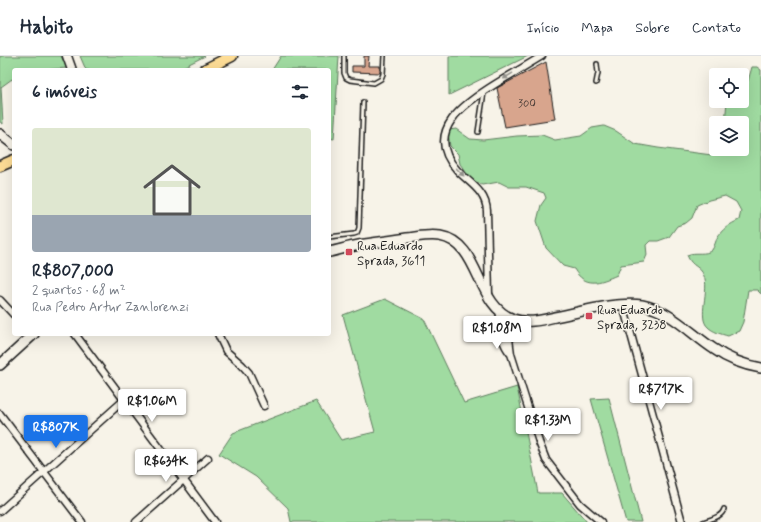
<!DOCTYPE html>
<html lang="pt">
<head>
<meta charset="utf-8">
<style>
  body { margin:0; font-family:Mynerve,sans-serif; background:#f2f2f3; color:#1f2937; height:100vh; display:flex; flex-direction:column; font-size:15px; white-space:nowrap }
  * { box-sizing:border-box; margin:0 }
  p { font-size:13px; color:#747a83 }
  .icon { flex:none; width:22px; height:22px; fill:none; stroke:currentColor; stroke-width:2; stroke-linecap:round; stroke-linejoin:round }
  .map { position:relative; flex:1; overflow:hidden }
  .sheet { position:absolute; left:12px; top:12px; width:319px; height:268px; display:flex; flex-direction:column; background:#fff; border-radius:4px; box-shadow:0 4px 16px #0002 }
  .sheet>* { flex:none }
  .buttons { position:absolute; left:709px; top:12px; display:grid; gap:8px }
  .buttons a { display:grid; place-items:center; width:40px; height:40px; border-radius:4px; background:#fff; box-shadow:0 4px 16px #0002; font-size:20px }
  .price { position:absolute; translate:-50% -34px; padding:0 9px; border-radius:4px; background:#fff; color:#222; font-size:13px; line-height:26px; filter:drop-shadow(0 1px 2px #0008) }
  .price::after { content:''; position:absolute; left:50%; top:24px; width:12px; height:9px; margin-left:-6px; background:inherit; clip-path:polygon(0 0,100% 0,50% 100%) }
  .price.on { background:#1a73e8; color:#fff }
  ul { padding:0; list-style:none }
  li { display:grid; align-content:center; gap:8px; height:212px; padding:0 20px }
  li span { display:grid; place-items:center; height:124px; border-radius:4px; color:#555 }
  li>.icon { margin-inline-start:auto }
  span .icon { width:72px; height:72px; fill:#fffc; stroke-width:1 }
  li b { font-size:17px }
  h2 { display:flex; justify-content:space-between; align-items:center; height:48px; padding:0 20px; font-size:17px }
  header { display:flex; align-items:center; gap:24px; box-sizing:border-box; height:56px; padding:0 20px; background:#fff; border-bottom:1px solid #e0e1e3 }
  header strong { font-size:19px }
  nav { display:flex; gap:22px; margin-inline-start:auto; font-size:14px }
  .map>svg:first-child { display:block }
</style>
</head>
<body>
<header>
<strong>Habito</strong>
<nav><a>Início</a><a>Mapa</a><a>Sobre</a><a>Contato</a></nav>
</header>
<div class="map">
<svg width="761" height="466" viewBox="0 0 761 466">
  <rect width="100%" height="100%" fill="#f7f3e8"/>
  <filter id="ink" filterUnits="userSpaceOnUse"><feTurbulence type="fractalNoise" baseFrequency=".025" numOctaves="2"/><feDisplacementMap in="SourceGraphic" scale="8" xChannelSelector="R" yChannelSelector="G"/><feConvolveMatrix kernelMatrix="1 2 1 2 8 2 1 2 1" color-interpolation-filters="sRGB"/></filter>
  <g filter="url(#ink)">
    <!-- green -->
    <path fill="#a0dba1" stroke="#5e7c5e" d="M0,0H61L67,12L43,14H14V26L12,23L1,31L3,68L0,66Z
      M80,0H205L177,14H86Z
      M281,0H339L334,83L329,82V14H272Z
      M449,0H528L449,39Z
      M752,11H757L761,14V238L757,234H748L743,266L739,275L728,280C721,278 713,276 708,271C697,262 710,233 704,220C700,209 692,212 687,199C696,195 705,200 712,194C714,191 716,185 717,182C722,173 730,168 739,164L741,155L736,146L725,140L709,144L697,149L692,162L686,167L677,170L669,181L658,185H650L646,189L647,199L644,206L621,209L617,219C599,227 585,232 574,213L563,210L546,192L537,165L541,149L546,142L544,137L526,131H509L499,126L482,129L471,123L460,108L458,98L450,90L448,77L449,74L456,73L470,83L483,84L517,80L542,79L555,84L581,80L592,72L604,70L616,75L635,88L658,92L712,99L720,96L721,93H742V67H725L727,45H742V24L748,25Z
      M385,243L424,263L464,347L517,331L538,437H562L587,466H291L288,452L256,421L219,398L233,377L316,345L341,384L375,376L343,259Z
      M609,342L641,466H626L591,343Z"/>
    <!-- building -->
    <path fill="#d8a58d" stroke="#1c1c1c" d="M364,0H369L368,10H380V17L352,16V10H364Z
      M546,6L555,63L505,71L497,32Z"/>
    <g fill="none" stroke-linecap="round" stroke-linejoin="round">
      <defs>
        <path id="service" d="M344,0V17L346,22L350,24L374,27L381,23L383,18L384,0
          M596,27L598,17L597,8
          M478,76L484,36
          M329,181L354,178L357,177L359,172L363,46
          M703,466C711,463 722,461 724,453"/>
        <path id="minor" d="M489,239L487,155C486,135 469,127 457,114C422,75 466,46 497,27C512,18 527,9 542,0
          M0,244L14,259
          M623,249L682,466
          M500,255C499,270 500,285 510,297
          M506,260L511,298L539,386L546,404L580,448L601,466
          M75,278L215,466
          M218,278L226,295L242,309L249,317L264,350
          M0,358L82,466
          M0,455L124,344
          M136,466L208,402"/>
        <path id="tertiary" d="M67,0L72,14"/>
        <path id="secondary" d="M0,78L14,89
          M329,196C339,194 348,191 359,189C374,186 391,185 407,182C417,181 429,178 440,180C481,187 475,249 513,263C527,268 542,264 555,261C580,256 618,245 642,249C670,254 691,278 714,293C728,303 744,309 761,312
          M0,309L34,278"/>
        <path id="primary" d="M204,14L232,0
          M0,110L14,104"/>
      </defs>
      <!-- service casing -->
      <use href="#service" stroke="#1c1c1c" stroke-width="6"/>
      <!-- minor casing -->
      <use href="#minor" stroke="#1c1c1c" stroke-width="9"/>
      <!-- tertiary casing -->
      <use href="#tertiary" stroke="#1c1c1c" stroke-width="11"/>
      <!-- secondary casing -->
      <use href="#secondary" stroke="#1c1c1c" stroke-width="12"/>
      <!-- primary casing -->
      <use href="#primary" stroke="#1c1c1c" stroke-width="13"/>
      <!-- service -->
      <use href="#service" stroke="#f7f3e8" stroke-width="3"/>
      <!-- minor -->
      <use href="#minor" stroke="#f7f3e8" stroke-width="6"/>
      <!-- tertiary -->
      <use href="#tertiary" stroke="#f7f3e8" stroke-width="8"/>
      <!-- secondary -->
      <use href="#secondary" stroke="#f7f3e8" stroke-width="9"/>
      <!-- primary -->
      <use href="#primary" stroke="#fedd96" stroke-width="10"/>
    </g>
    <!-- one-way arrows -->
    <defs><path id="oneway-solid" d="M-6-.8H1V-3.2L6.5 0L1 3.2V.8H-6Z"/></defs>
    <g fill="#94928c">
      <use href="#oneway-solid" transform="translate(508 20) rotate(148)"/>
      <use href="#oneway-solid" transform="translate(460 116) rotate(46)"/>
    </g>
  </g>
  <!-- markers -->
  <g fill="#d1495b" stroke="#f7f3e8" stroke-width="1.5">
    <rect x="345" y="192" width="8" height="8" rx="2"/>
    <rect x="585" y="256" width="8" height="8" rx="2"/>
  </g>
  <g text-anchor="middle" stroke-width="3" stroke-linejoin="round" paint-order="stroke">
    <!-- number labels -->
    <g font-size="11" fill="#4b3e38">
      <text x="527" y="51">300</text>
    </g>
    <!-- poi labels -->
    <g font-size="13" fill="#1c1c1c" stroke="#f7f3e8" text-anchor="start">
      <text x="357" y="194">Rua Eduardo<tspan x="357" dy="15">Sprada, 3611</tspan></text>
      <text x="597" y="258">Rua Eduardo<tspan x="597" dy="15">Sprada, 3238</tspan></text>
    </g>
  </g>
</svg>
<div class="buttons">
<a><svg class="icon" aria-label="locate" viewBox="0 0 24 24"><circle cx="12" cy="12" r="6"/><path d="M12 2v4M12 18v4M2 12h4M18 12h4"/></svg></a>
<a><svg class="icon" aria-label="layers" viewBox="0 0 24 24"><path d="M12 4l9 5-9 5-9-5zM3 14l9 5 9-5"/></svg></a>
</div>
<b class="price" style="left:497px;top:294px">R$1.08M</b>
<b class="price" style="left:661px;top:355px">R$717K</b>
<b class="price" style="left:152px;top:367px">R$1.06M</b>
<b class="price" style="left:548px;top:386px">R$1.33M</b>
<b class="price on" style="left:56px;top:393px">R$807K</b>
<b class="price" style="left:166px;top:427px">R$634K</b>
<section class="sheet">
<h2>6 imóveis<svg class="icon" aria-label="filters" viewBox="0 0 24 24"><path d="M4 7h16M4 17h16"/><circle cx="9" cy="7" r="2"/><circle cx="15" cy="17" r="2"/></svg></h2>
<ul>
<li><span style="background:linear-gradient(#dfe7d0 70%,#9aa5b1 0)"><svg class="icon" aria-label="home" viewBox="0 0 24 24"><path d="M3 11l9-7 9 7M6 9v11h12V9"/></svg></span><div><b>R$807,000</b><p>2 quartos · 68 m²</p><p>Rua Pedro Artur Zanlorenzi</p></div></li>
</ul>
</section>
</div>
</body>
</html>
